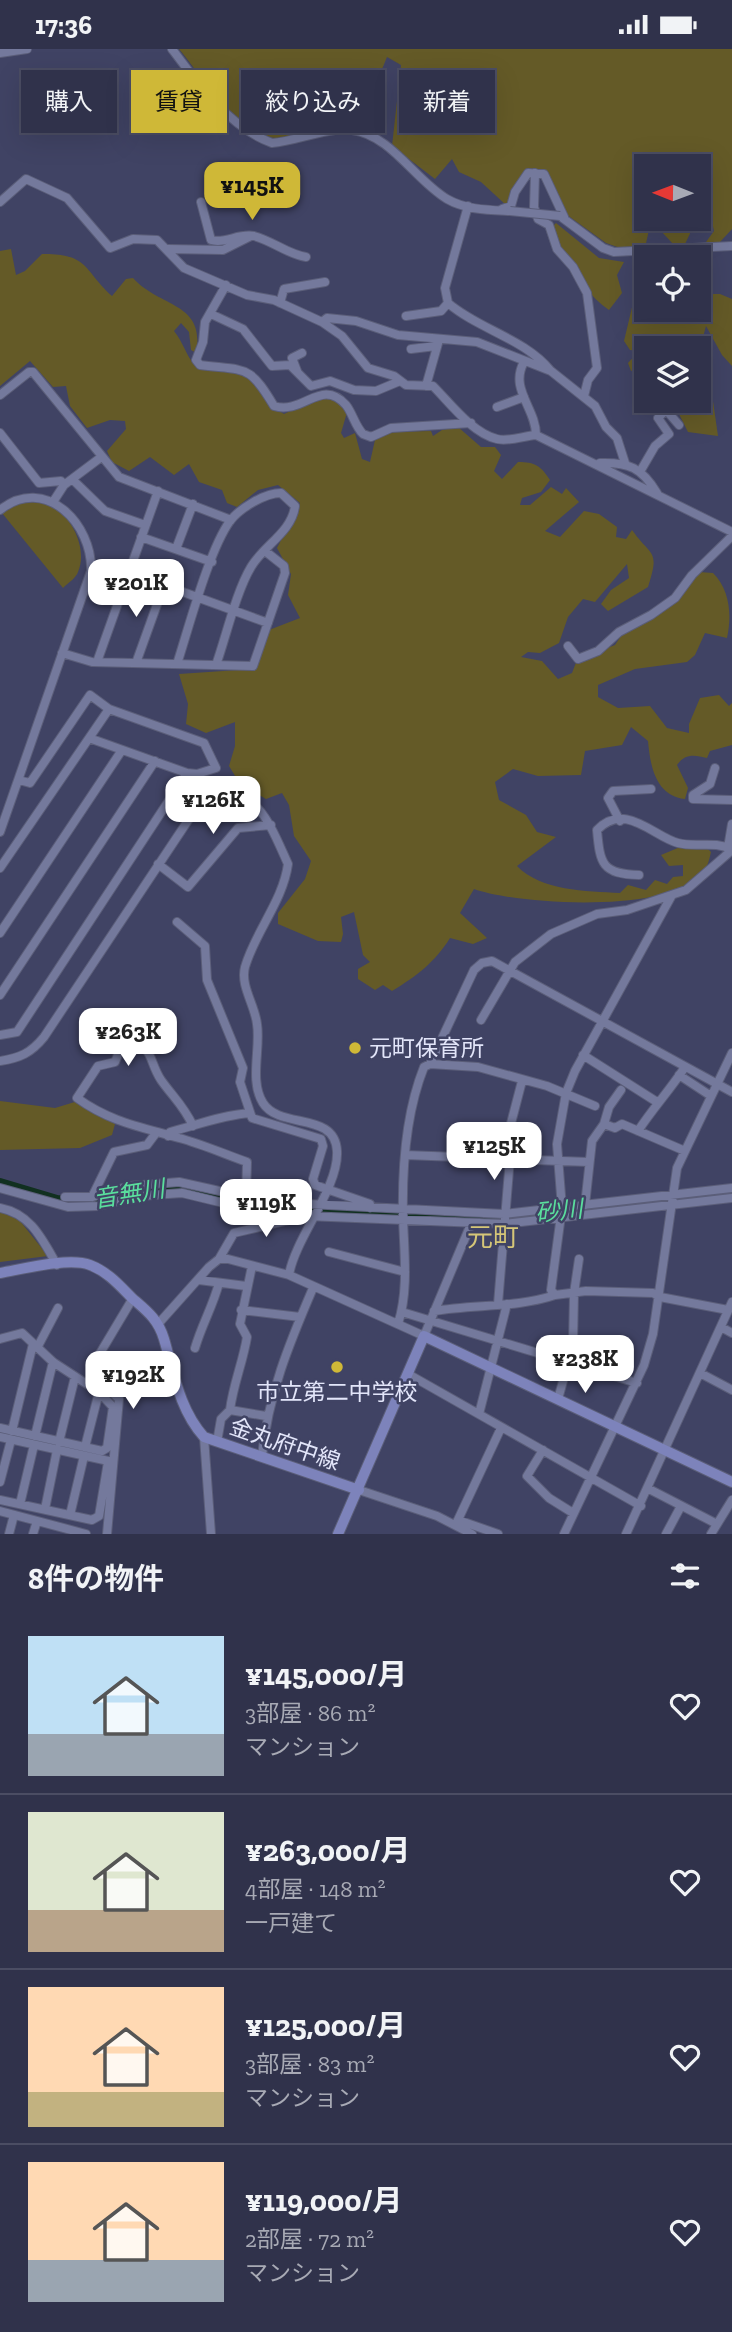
<!DOCTYPE html>
<html lang="ja">
<head>
<meta charset="utf-8">
<style>
  body { margin:0; font-family:"Zilla Slab","Noto Sans JP",serif; background:#3c3e55; color:#f1f3f6; height:100vh; display:flex; flex-direction:column; font-size:26px; white-space:nowrap }
  * { box-sizing:border-box; margin:0 }
  p { font-size:23px; color:#a8aab5 }
  .icon { flex:none; width:38px; height:38px; fill:none; stroke:currentColor; stroke-width:2; stroke-linecap:round; stroke-linejoin:round }
  .map { position:relative; height:1485px; overflow:hidden }
  .details { display:flex; flex-direction:column; background:#30324b; flex:1 }
  .details>* { flex:none }
  .guide { position:absolute; left:21px; top:21px; width:691px; height:63px; display:flex; gap:14px }
  .needle { width:46px; rotate:271deg }
  .controls { position:absolute; left:634px; top:105px; display:grid; gap:14px }
  .controls a { display:grid; place-items:center; width:77px; height:77px; border-radius:0px; background:#30324b; box-shadow:0 7px 28px #0002,0 0 0 2px #4b4d63; font-size:35px }
  .price { position:absolute; translate:-50% -60px; padding:0 16px; border-radius:14px; background:#fff; color:#222; font-size:23px; line-height:46px; filter:drop-shadow(0 2px 4px #0008) }
  .price::after { content:''; position:absolute; left:50%; top:42px; width:21px; height:16px; margin-left:-10px; background:inherit; clip-path:polygon(0 0,100% 0,50% 100%) }
  .price.current { background:#cfb837; color:#111 }
  ul { padding:0; list-style:none }
  li { display:flex; align-items:center; gap:21px; height:175px; padding:0 28px }
  li+li { border-top:2px solid #4b4d63 }
  li span { display:grid; place-items:center; flex:none; width:196px; height:140px; border-radius:0px; color:#555 }
  li>.icon { margin-inline-start:auto }
  span .icon { width:84px; height:84px; fill:#fffc; stroke-width:1 }
  li b { font-size:30px }
  h2 { display:flex; justify-content:space-between; align-items:center; height:84px; padding:0 28px; font-size:30px }
  .tag { padding:0 24px; border-radius:0px; background:#30324b; box-shadow:0 7px 28px #0002,0 0 0 2px #4b4d63; font-size:24px; line-height:63px }
  .tag.current { background:#cfb837; color:#111 }
  .status { display:flex; justify-content:space-between; align-items:center; height:49px; padding:0 35px; background:#30324b; direction:ltr }
  .status svg { height:19px; fill:currentColor }
  .map>svg:first-child { display:block }
</style>
</head>
<body>
<div class="status"><b>17:36</b><svg viewBox="0 0 49 12"><path d="M0 12V9h3v3zM5 12V6h3v6zM10 12V3h3v9zM15 12V0h3v12zM26 1h20v11H26zM47 4h2v5h-2z"/></svg></div>
<div class="map">
<svg width="732" height="1485" viewBox="0 0 732 1485">
  <rect width="100%" height="100%" fill="#404364"/>
  <!-- green -->
  <path fill="#645a27" d="M179,0H732V180L720,193H706L714,182L704,136L709,121L693,115L646,117V170H697L685,195H673L661,182L650,176L645,199L623,200L606,194L563,163L544,123L527,122L506,156L481,133L459,123L452,110L435,130L392,97L401,16L387,8L378,30L360,36L348,25L327,42L339,74C317,80 285,94 263,87C232,76 200,25 179,0Z
    M556,174L599,209L624,213L617,226L622,244L609,261C583,244 564,207 552,178Z
    M11,200L16,226L25,222L42,205C89,205 82,219 112,247L126,230L133,229C160,259 206,253 196,304L191,301L189,283L181,274L174,282C183,293 187,308 194,315C206,329 233,316 248,325C263,334 265,355 284,365L324,346L337,350L348,360L341,384L344,389L355,384L362,410L370,413L375,391L391,383L431,382L433,387L442,381L458,378L481,398H495L501,406L494,422L502,430L518,413C535,413 541,417 550,431L541,443L522,449L520,456H530L551,438L562,445L566,439L579,453L545,482L560,488L584,462L599,465L617,478L616,488L626,490L632,481C652,509 660,500 648,538L608,562L601,555L611,541L629,529L627,515L595,553L583,550L568,568L559,594L540,604L528,603L521,608L542,612L558,630L572,624L577,611L615,596L625,581L652,569L699,523L713,524C730,541 732,566 727,589L705,584L695,606L687,613L635,620L598,636V648L618,659L650,657L667,679L689,684V675L700,649L719,646L729,657L732,654V696L710,702L707,709C695,706 685,704 677,716L688,739L685,750C655,747 650,715 648,692L631,678L622,696L585,702L581,726L538,727L513,720L495,733L499,751L526,766L537,783L556,788L517,817C541,842 586,842 620,844L628,836L646,841L655,831L667,835L673,828L683,827V816L669,817L661,806L685,796L705,797L711,803C709,812 707,820 700,827C665,864 519,856 474,840L460,864L487,889L473,895L450,889C435,913 417,927 392,942L383,936L375,941L358,930V920L370,913L363,906L354,863L341,868L343,885L341,893L318,892L278,875V864L305,830L311,812L294,787L289,756L282,744L266,750L240,735L229,717L235,697V673L206,684L186,675L188,655L179,625L253,620L269,581L300,569L288,546L291,525L277,499L300,454L278,436L258,441L237,458L227,454L222,441L199,433L189,415L174,426L150,408L129,422L112,413L107,402L126,380L125,372L110,371L87,379L70,357L66,337L53,338L30,312L0,337V202Z
    M643,212H646V261H698V245H720L732,250V317L722,306L706,277L698,307V299H646V316L631,322L628,314L639,302L630,301L624,292Z
    M698,332L711,338L718,387L688,383L673,353L698,352Z
    M28,451C34,452 44,452 50,455C72,467 88,500 78,523C76,529 68,534 63,539L2,464L20,452Z
    M0,1052L55,1059L78,1052L115,1075L112,1086L80,1099L0,1101Z
    M0,1162L20,1172L48,1207L0,1213Z"/>
  <g fill="none" stroke-linecap="round" stroke-linejoin="round">
    <!-- river -->
    <path stroke="#113020" stroke-width="10" d="M0,1134L57,1151L87,1153L106,1150L127,1142L181,1138L301,1161L511,1167
      M632,1154L732,1143"/>
    <defs>
      <path id="minor" d="M172,0C198,35 230,79 272,94C298,92 326,78 352,81C391,86 415,131 447,150C466,161 489,161 510,162
        M0,4L27,0
        M535,124L534,158L538,170L549,176L557,200L573,218L587,244L597,319L588,331L584,347
        M0,153L26,130L67,149L110,199L133,190L157,191L184,219L247,246L274,251L322,273L342,287L368,319L394,327L406,336L433,337C450,354 472,384 497,390C509,393 523,387 536,386L732,483
        M201,153L211,191C226,195 238,184 254,187C273,192 287,205 306,208
        M468,157L445,239L448,254C478,280 525,290 550,321
        M502,160L511,157L515,143L528,124L544,125L564,168
        M560,167L603,199L614,203L732,197
        M168,200L223,201L251,187
        M226,236L205,273L203,293L196,311L200,316C247,322 249,315 274,357C304,366 321,328 346,356C353,365 355,377 363,385L371,388L391,379L471,374
        M280,254L284,240L325,233
        M211,265L243,280L272,317L290,316L311,337L330,332L354,341L376,342L400,332
        M406,267L441,262L448,254
        M322,273L327,269L356,272L398,286L477,293L551,322L595,357L606,378L617,389L625,414
        M411,300L436,297
        M524,313C509,340 536,359 536,386
        M297,322L292,309L302,304
        M426,337L439,291
        M0,346L29,323H33L119,428L231,471
        M497,358L524,348
        M0,384L39,434L61,432L64,436
        M600,414C629,413 642,419 657,444
        M641,421L655,397L669,385L658,369L666,361L679,376
        M72,430L105,462L145,476
        M53,453L64,436L100,409
        M0,461C45,425 93,475 91,522L0,783
        M141,488L212,513
        M176,500L193,455
        M128,523L268,574
        M568,597L578,610L598,602L619,583L651,566L675,549L692,526L732,487
        M62,604L92,613L253,617L285,524L284,517L265,502
        M97,613L158,442
        M136,614L164,536
        M177,615C189,578 209,501 230,472C240,459 265,444 281,444L295,457C292,483 263,497 251,518C236,543 226,588 216,616
        M715,719L710,735L693,746V750L732,751
        M19,731L30,734L90,646L109,660L204,694L216,719L197,725L187,724L89,689
        M620,772L608,749L613,742L651,740
        M728,799L732,775
        M158,815L188,838L238,779L271,776
        M0,819L109,660
        M639,826C602,825 600,815 597,781C625,752 654,788 678,794C697,799 714,791 732,801
        M672,846L575,1022L566,1044L557,1095L562,1159L551,1241L555,1246L586,1242L653,1244L660,1248L728,1261
        M177,873L205,897L207,931L243,1019L240,1033L252,1069L321,1090L323,1097L313,1130L315,1136L370,1155V1159
        M0,884L122,701
        M0,946L155,712
        M113,968C118,985 123,997 115,1013L98,1017L77,1049C110,1073 141,1078 179,1089C202,1095 224,1105 247,1113L246,1149
        M481,971L515,913L551,885L597,865L627,861L686,841L732,801
        M0,986L17,983L187,724
        M121,992C156,995 147,1010 161,1031C173,1048 184,1057 193,1077
        M583,1006L657,1053
        M0,1012C20,1009 31,1004 44,988L195,761C250,718 269,773 288,815C283,852 255,883 245,918C240,937 255,956 257,975C261,999 249,1032 263,1054C280,1081 335,1062 337,1102C339,1139 295,1189 289,1226
        M430,1015L474,921L482,914L492,912L732,1043
        M679,1026L711,1047
        M604,1075L609,1058L621,1041
        M638,1082C653,1059 670,1041 685,1018
        M168,1087L170,1083C197,1076 223,1066 250,1064
        M405,1106L589,1113
        M502,1109L522,1032
        M0,1139L68,1158L99,1157L139,1147L182,1144L244,1159L300,1167
        M65,1148H92L130,1137L179,1133L269,1153L504,1165L732,1139
        M92,1148L114,1103L147,1096L156,1084
        M585,1156L592,1092L604,1075L615,1079L622,1075L685,1102
        M0,1159C31,1165 42,1190 57,1216
        M329,1203L405,1223
        M219,1210L234,1184L306,1167L504,1175L732,1149
        M199,1231L246,1237
        M498,1255L510,1109
        M241,1261L300,1268
        M434,1262C474,1255 517,1259 555,1246
        M402,1263L637,1334
        M159,1274L209,1218L219,1210H228L289,1226L424,1287L471,1175
        M398,1275C409,1241 404,1203 403,1168C402,1119 406,1063 424,1018L430,1015L478,1018L547,1037L595,1057
        M721,1278L732,1284
        M0,1290L22,1284L53,1313L99,1343L113,1358L107,1399L102,1402L0,1379
        M37,1299L58,1259
        M195,1299C202,1275 213,1257 219,1234
        M700,1324L732,1341
        M408,1325L641,1457
        M558,1350L573,1296L574,1244L579,1210
        M230,1361L266,1367
        M479,1365L507,1255
        M12,1382L33,1295
        M35,1387L53,1313
        M0,1388L113,1413
        M204,1388L211,1485
        M59,1393L75,1328
        M217,1393L221,1370L230,1361C233,1336 243,1313 247,1288L240,1275L252,1217
        M85,1398L99,1343
        M543,1401L527,1427L549,1449L573,1464
        M262,1407C268,1346 289,1295 313,1239
        M0,1433L11,1391
        M649,1440L717,1475
        M359,1441L437,1467L472,1485
        M0,1451L92,1471L99,1467L108,1413
        M20,1455L34,1396
        M45,1460L57,1401
        M0,1462L86,1485
        M70,1466L84,1407
        M458,1471L498,1485
        M456,1475L501,1379
        M9,1485L14,1466
        M33,1485L37,1472
        M107,1485L119,1350L96,1328L93,1316L133,1249
        M564,1485L644,1316L653,1285L677,1119L732,1004
        M626,1485L732,1253
        M666,1485L681,1457
        M711,1485L732,1451"/>
      <path id="major" d="M0,1224C23,1220 69,1208 90,1216C108,1223 119,1236 132,1249C147,1262 158,1270 164,1290C174,1324 179,1360 204,1388L359,1441
        M338,1485L424,1287L732,1433"/>
    </defs>
    <!-- minor casing -->
    <use href="#minor" stroke="#5b5e79" stroke-width="10"/>
    <!-- major casing -->
    <use href="#major" stroke="#5b5e79" stroke-width="12"/>
    <!-- minor -->
    <use href="#minor" stroke="#74799c" stroke-width="8"/>
    <!-- major -->
    <use href="#major" stroke="#7d83bb" stroke-width="10"/>
    <defs>
      <path id="minor-bridge" d="M510,162L560,167"/>
    </defs>
    <!-- minor-bridge casing -->
    <use href="#minor-bridge" stroke="#5b5e79" stroke-width="10" stroke-linecap="butt"/>
    <!-- minor-bridge -->
    <use href="#minor-bridge" stroke="#74799c" stroke-width="8"/>
  </g>
  <!-- markers -->
  <g fill="#cfb837" stroke="#404364" stroke-width="2.5">
    <circle cx="355" cy="999" r="7"/>
    <circle cx="337" cy="1318" r="7"/>
  </g>
  <g text-anchor="middle" stroke-width="5" stroke-linejoin="round" paint-order="stroke">
    <!-- poi labels -->
    <g font-size="23" fill="#e2e5f9" stroke="#404364" text-anchor="start">
      <text x="369" y="1007">元町保育所</text>
      <text x="337" y="1351" text-anchor="middle">市立第二中学校</text>
    </g>
    <!-- street labels -->
    <g font-size="23" fill="#e2e5f9" stroke="#404364">
      <text transform="translate(285 1395) rotate(19)" y="8">金丸府中線</text>
    </g>
    <!-- water labels -->
    <g font-size="24" font-style="italic" fill="#5ade9d" stroke="#404364">
      <text transform="translate(129 1145) rotate(-9)" y="8">音無川</text>
      <text transform="translate(559 1162) rotate(-6)" y="8">砂川</text>
    </g>
    <!-- quarter labels -->
    <g font-size="26" fill="#d5c678" stroke="#404364">
      <text x="493" y="1197">元町</text>
    </g>
  </g>
</svg>
<div class="controls">
<a><svg class="needle" viewBox="-14 -14 28 28"><path d="M0-13l5 13h-10z" fill="#e53935"/><path d="M0 13l5-13h-10z" fill="#a8aab5"/></svg></a>
<a><svg class="icon" aria-label="locate" viewBox="0 0 24 24"><circle cx="12" cy="12" r="6"/><path d="M12 2v4M12 18v4M2 12h4M18 12h4"/></svg></a>
<a><svg class="icon" aria-label="layers" viewBox="0 0 24 24"><path d="M12 4l9 5-9 5-9-5zM3 14l9 5 9-5"/></svg></a>
</div>
<b class="price current" style="left:252px;top:173px">¥145K</b>
<b class="price" style="left:136px;top:570px">¥201K</b>
<b class="price" style="left:213px;top:787px">¥126K</b>
<b class="price" style="left:128px;top:1019px">¥263K</b>
<b class="price" style="left:494px;top:1133px">¥125K</b>
<b class="price" style="left:266px;top:1190px">¥119K</b>
<b class="price" style="left:585px;top:1346px">¥238K</b>
<b class="price" style="left:133px;top:1362px">¥192K</b>
<div class="guide">
<a class="tag">購入</a>
<a class="tag current">賃貸</a>
<a class="tag">絞り込み</a>
<a class="tag">新着</a>
</div>
</div>
<section class="details">
<h2>8件の物件<svg class="icon" aria-label="filters" viewBox="0 0 24 24"><path d="M4 7h16M4 17h16"/><circle cx="9" cy="7" r="2"/><circle cx="15" cy="17" r="2"/></svg></h2>
<ul>
<li><span style="background:linear-gradient(#bfe0f5 70%,#9aa5b1 0)"><svg class="icon" aria-label="home" viewBox="0 0 24 24"><path d="M3 11l9-7 9 7M6 9v11h12V9"/></svg></span><div><b>¥145,000/月</b><p>3部屋 · 86 m²</p><p>マンション</p></div><svg class="icon" aria-label="heart" viewBox="0 0 24 24"><path d="M12 20l-8-8c-3-5 5-10 8-4 3-6 11-1 8 4z"/></svg></li>
<li><span style="background:linear-gradient(#dfe7d0 70%,#b9a48a 0)"><svg class="icon" aria-label="home" viewBox="0 0 24 24"><path d="M3 11l9-7 9 7M6 9v11h12V9"/></svg></span><div><b>¥263,000/月</b><p>4部屋 · 148 m²</p><p>一戸建て</p></div><svg class="icon" aria-label="heart" viewBox="0 0 24 24"><path d="M12 20l-8-8c-3-5 5-10 8-4 3-6 11-1 8 4z"/></svg></li>
<li><span style="background:linear-gradient(#ffd9b3 75%,#c2b280 0)"><svg class="icon" aria-label="home" viewBox="0 0 24 24"><path d="M3 11l9-7 9 7M6 9v11h12V9"/></svg></span><div><b>¥125,000/月</b><p>3部屋 · 83 m²</p><p>マンション</p></div><svg class="icon" aria-label="heart" viewBox="0 0 24 24"><path d="M12 20l-8-8c-3-5 5-10 8-4 3-6 11-1 8 4z"/></svg></li>
<li><span style="background:linear-gradient(#ffd9b3 70%,#9aa5b1 0)"><svg class="icon" aria-label="home" viewBox="0 0 24 24"><path d="M3 11l9-7 9 7M6 9v11h12V9"/></svg></span><div><b>¥119,000/月</b><p>2部屋 · 72 m²</p><p>マンション</p></div><svg class="icon" aria-label="heart" viewBox="0 0 24 24"><path d="M12 20l-8-8c-3-5 5-10 8-4 3-6 11-1 8 4z"/></svg></li>
</ul>
</section>
</body>
</html>
